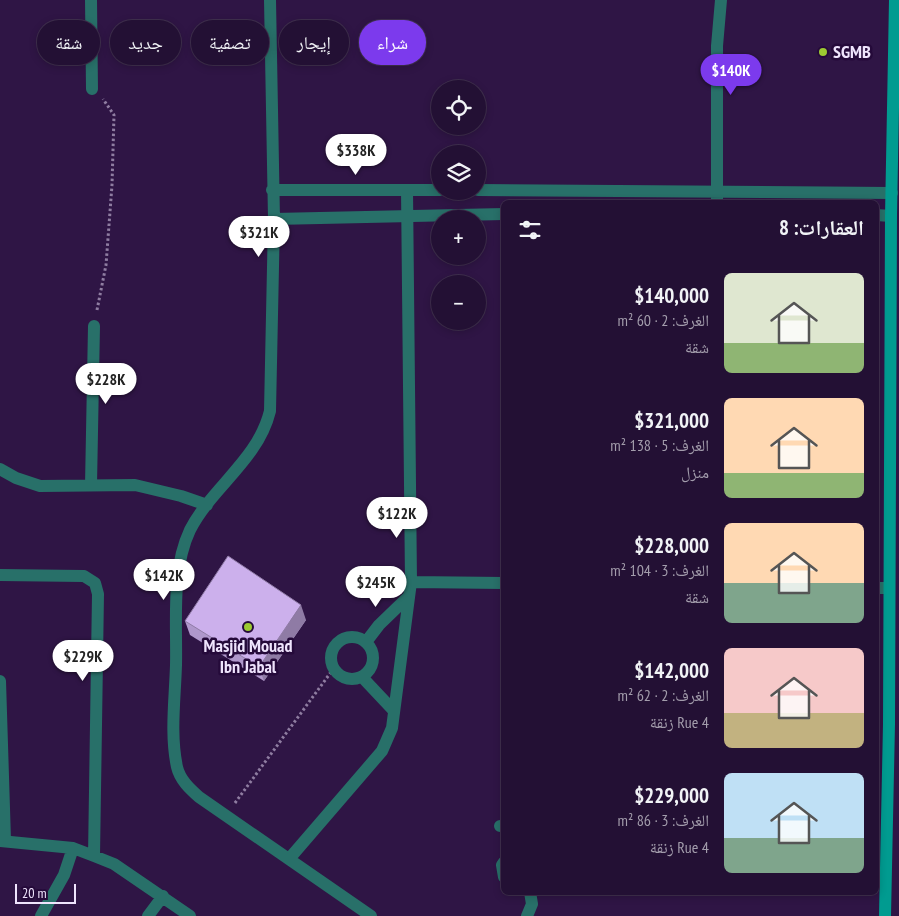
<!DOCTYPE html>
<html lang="ar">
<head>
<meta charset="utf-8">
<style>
  body { margin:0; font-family:"PT Sans Narrow","Noto Naskh Arabic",sans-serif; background:#2b193c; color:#f1f3f6; direction:rtl; height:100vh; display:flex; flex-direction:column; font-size:19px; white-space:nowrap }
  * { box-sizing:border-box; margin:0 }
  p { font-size:16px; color:#a39dac }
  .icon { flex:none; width:28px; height:28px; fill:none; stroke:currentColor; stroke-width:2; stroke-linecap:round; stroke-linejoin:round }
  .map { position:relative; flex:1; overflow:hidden; direction:ltr }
  .side { position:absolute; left:501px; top:200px; width:378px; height:695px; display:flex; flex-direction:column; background:#231034; border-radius:8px; box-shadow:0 2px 8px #0003,0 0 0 1px #40304f; direction:rtl }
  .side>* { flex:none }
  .banner { position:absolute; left:15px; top:20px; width:411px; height:45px; direction:rtl; display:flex; gap:10px }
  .controls { position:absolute; left:431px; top:80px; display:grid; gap:10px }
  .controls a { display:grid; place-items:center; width:55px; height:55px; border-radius:50%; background:#231034; box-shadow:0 2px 8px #0003,0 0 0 1px #40304f; font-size:25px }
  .scale { position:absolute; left:15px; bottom:12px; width:61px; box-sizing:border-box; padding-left:5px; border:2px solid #efe4fd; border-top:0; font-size:14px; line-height:18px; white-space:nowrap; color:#efe4fd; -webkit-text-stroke:4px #250a3a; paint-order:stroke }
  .price { position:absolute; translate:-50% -42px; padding:0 11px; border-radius:18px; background:#fff; color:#222; font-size:16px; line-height:32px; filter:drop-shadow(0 1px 2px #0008) }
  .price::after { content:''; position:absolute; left:50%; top:30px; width:15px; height:11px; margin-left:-8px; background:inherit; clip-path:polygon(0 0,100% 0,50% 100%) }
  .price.selected { background:#7c3aed; color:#fff }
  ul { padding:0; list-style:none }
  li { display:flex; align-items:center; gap:15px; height:125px; padding:0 15px }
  li span { display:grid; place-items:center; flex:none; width:140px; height:100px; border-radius:8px; color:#555 }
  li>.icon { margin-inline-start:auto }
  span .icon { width:60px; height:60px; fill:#fffc; stroke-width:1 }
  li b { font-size:21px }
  h2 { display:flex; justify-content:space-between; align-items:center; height:60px; padding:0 15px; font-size:21px }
  .tag { padding:0 18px; border-radius:22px; background:#231034; box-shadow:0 2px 8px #0003,0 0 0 1px #40304f; font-size:18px; line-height:45px }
  .tag.selected { background:#7c3aed; color:#fff }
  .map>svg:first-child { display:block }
</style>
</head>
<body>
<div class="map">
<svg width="899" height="916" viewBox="0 0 899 916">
  <rect width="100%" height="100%" fill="#2f1545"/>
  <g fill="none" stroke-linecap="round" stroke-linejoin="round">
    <!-- path -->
    <path stroke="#8f7da1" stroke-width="3" stroke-dasharray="2.5 2.5" stroke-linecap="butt" d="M97,310L106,265L112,185L114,115L103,99
      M235,803L334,668"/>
    <!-- minor -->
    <path stroke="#287069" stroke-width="12" d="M91,0L92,89
      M270,0L274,219L270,411C258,460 212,487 190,530C171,570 177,622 176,665C175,699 170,734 177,767C180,780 190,789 199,797L371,916
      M272,190H440
      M478,190L892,193
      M717,202V46L721,0
      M876,215L891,216
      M274,219L504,214
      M0,469L16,478L40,486L135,485L181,496L207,505
      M91,485L94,326
      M0,575L84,576L95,583L98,594L94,856
      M411,582L504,583
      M876,588H888
      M331 658a21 21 0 1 1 42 0a21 21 0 1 1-42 0Z
      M366,642L379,625L409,596
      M362,677L394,711
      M0,681L5,840
      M500,826H504
      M0,841L73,848L94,856L114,864L190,916
      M289,859L382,751L392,728L411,582L407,190
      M504,862L502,865L504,877
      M41,916L64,875L73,848
      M148,916L163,896
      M527,916L532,904L530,892"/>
    <!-- secondary -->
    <path stroke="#019b90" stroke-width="12" d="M885,916L889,724L891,216L895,0"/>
  </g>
  <!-- wall -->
  <path fill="#af97cb" d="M306,620L264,681L190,635L185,621Z"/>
  <!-- shaded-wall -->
  <path fill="#8f7ba5" d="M301,605L306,620L264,681L259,667Z"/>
  <!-- building -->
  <path fill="#ccb0ec" stroke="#8f7ba5" d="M228,556L301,605L259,667L185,621Z"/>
  <!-- markers -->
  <g fill="#9cca32" stroke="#250a3a" stroke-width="2">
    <circle cx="823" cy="52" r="5"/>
    <circle cx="248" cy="627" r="5"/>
  </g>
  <g text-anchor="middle" stroke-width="5" stroke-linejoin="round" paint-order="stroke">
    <!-- poi labels -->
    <g font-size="18" font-weight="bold" fill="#efe4fd" stroke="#250a3a" text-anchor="start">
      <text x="833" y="58">SGMB</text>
      <text x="248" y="652" text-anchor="middle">Masjid Mouad<tspan x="248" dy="21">Ibn Jabal</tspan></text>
    </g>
  </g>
</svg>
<div class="controls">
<a><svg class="icon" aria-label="locate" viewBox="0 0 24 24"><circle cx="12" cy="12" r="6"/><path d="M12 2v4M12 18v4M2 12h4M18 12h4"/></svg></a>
<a><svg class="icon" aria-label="layers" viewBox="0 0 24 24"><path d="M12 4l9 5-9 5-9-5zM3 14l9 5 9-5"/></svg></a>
<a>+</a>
<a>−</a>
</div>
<div class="scale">20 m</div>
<b class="price selected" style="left:731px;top:96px">$140K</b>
<b class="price" style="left:356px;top:176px">$338K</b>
<b class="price" style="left:259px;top:258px">$321K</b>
<b class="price" style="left:106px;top:405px">$228K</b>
<b class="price" style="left:397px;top:539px">$122K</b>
<b class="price" style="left:164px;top:601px">$142K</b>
<b class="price" style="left:376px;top:608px">$245K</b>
<b class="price" style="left:83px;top:682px">$229K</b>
<div class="banner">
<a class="tag selected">شراء</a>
<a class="tag">إيجار</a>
<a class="tag">تصفية</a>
<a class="tag">جديد</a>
<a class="tag">شقة</a>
</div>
<section class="side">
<h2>العقارات: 8<svg class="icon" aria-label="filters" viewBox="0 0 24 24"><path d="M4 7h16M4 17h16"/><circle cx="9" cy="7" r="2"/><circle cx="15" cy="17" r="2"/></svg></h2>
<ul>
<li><span style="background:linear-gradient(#dfe7d0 70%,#8fb573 0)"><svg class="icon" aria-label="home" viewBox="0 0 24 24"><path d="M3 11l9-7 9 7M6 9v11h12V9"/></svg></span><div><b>$140,000</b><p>الغرف: 2 · 60 m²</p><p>شقة</p></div></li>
<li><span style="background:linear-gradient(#ffd9b3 75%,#8fb573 0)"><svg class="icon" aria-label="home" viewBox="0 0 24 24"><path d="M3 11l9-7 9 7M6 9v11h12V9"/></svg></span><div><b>$321,000</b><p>الغرف: 5 · 138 m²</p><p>منزل</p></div></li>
<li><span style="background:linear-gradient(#ffd9b3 60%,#7fa58c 0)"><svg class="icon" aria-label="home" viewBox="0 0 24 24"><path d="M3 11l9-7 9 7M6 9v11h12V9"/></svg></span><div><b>$228,000</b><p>الغرف: 3 · 104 m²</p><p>شقة</p></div></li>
<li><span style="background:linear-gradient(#f6c9c9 65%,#c2b280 0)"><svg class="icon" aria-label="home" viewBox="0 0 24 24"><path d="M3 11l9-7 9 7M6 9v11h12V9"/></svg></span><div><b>$142,000</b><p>الغرف: 2 · 62 m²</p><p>Rue 4 زنقة</p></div></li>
<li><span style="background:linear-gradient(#bfe0f5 65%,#7fa58c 0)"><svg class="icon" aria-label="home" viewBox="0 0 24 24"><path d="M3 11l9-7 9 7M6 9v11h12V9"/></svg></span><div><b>$229,000</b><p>الغرف: 3 · 86 m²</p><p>Rue 4 زنقة</p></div></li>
</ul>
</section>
</div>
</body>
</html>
